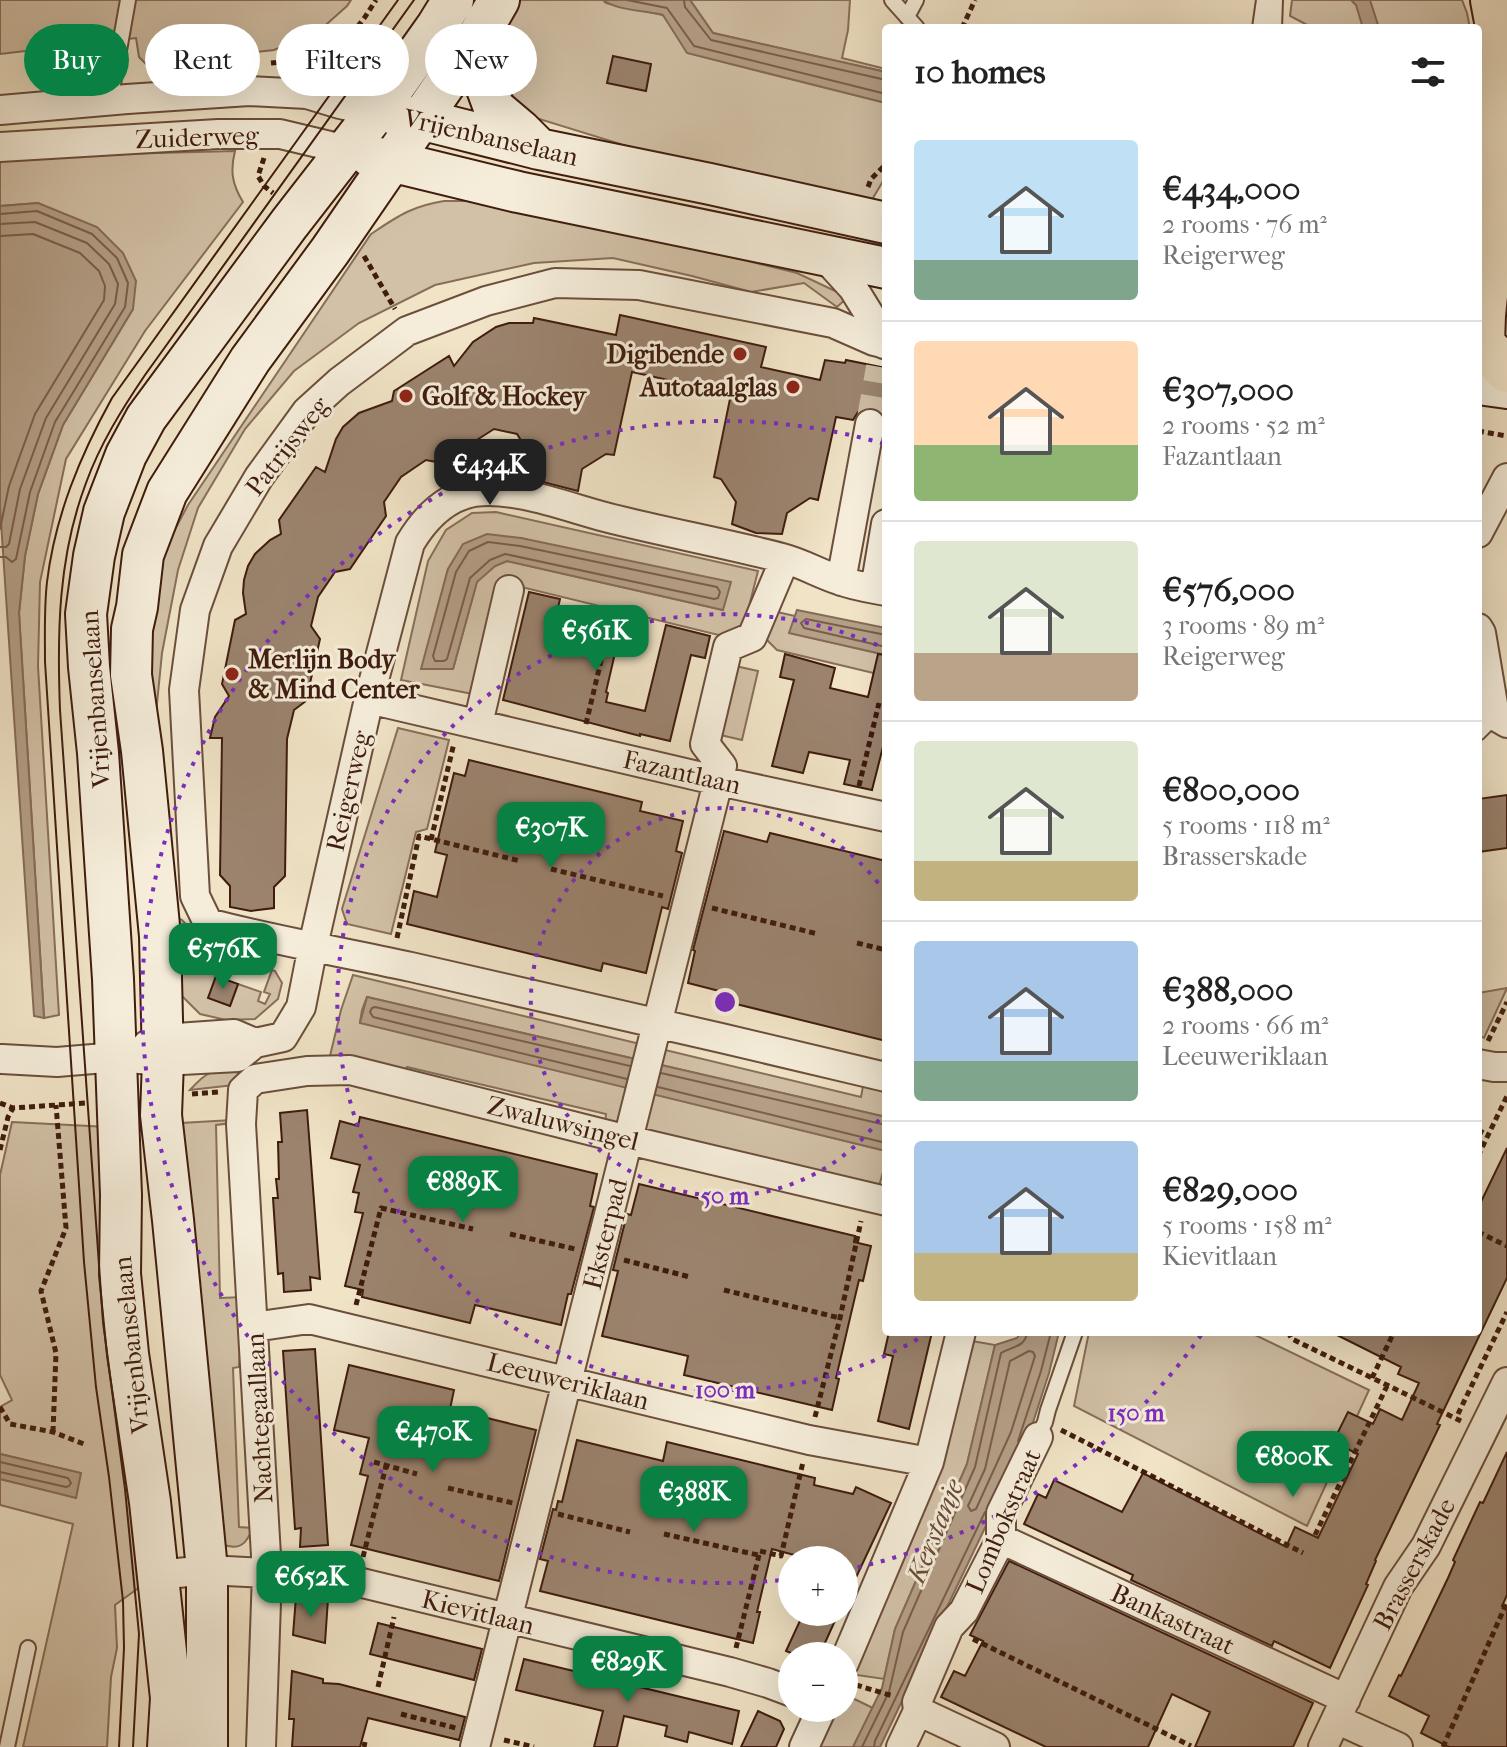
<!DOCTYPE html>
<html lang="en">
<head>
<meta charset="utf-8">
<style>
  body { margin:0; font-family:"IM FELL French Canon",serif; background:#f2f2f2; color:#222; height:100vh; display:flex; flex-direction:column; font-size:30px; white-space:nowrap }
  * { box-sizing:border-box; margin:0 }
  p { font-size:26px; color:#767676 }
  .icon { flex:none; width:44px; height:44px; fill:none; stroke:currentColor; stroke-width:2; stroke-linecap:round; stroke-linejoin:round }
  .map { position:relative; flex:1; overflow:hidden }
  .drawer { position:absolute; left:882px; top:24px; width:600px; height:1312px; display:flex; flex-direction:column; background:#fff; border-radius:8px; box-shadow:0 8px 32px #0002 }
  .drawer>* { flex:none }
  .banner { position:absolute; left:24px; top:24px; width:738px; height:72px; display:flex; gap:16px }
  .buttons { position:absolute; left:778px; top:1546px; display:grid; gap:16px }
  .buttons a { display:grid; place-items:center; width:80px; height:80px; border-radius:50%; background:#fff; box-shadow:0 8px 32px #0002; font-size:40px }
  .price { position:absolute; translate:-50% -68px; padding:0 18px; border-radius:16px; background:#0b8043; color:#fff; font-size:26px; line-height:52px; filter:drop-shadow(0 2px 4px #0008) }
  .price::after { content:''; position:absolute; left:50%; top:48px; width:24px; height:18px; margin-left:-12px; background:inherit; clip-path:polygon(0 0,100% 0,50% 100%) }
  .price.current { background:#222; color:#fff }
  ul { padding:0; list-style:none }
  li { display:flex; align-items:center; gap:24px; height:200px; padding:0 32px }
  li+li { border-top:2px solid #e0e0e0 }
  li span { display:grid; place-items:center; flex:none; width:224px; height:160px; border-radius:8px; color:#555 }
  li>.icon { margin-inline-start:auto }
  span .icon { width:96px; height:96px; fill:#fffc; stroke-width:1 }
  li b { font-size:34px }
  h2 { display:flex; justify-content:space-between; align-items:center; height:96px; padding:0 32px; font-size:34px }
  .pill { padding:0 28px; border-radius:36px; background:#fff; box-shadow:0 8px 32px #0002; font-size:28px; line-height:72px }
  .pill.current { background:#0b8043; color:#fff }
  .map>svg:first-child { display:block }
</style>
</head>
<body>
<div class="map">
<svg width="1507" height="1747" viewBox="0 0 1507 1747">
  <rect width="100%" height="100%" fill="#f0e3c6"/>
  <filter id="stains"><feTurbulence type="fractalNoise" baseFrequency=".0025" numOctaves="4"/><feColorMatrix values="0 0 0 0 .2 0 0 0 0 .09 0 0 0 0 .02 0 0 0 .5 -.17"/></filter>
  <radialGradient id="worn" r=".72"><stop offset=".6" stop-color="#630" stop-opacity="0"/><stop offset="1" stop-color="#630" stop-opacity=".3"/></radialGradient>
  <!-- green -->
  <path fill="#d2c1a7" stroke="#886e5a" stroke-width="2" fill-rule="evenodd" d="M0,0H351L347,6L319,31L274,50L146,64L139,57L136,38L0,54Z
    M514,0H603L606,3L663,15L688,53L886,103V176L870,203L685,164L523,114L503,79L495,46Z
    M690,0H850L848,30L842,58L886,69V72L713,33Z
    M1292,0H1462L1467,13L1470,28H1313L1290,16Z
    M235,151C230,171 232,184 243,202L145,331L66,459L40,582L38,666L59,1015L44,1018L19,613L25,556L38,494L63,425L133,309L38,203L0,206V157Z
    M444,201H488L645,236L797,273L848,297L837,307L804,283L751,292L692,276L613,258L534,263L435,285L359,323L294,371L245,429L198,508L178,570L162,653L153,744L145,628L163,552L188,505L371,234C398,216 412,206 444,201Z
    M496,512L758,571L743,630L720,639L719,635L505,583L473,694L401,680L428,561L446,530L472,513ZM521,538L723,610L507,561L495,566L477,581L453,669H422L448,569Z
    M768,610L795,616L790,633L886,655V676L777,650L761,634Z
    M731,665L758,671L742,740L716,734Z
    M398,728L449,740L427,829L416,832L391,934L347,924L342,909Z
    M173,915L182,920L202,941L197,959L219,969L209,998L230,1006L238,984L261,992L258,1001L265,1004L270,994L264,992L272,970L275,971L282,983L278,999L255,1019L226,1020L200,1014L176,990Z
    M353,975L861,1097L863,1086L886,1091V1117L367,997L362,1010L360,1022L886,1151V1162L879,1186L605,1122L606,1114L407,1067L404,1075L329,1060L341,1010Z
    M1507,988L1484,1038L1478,1035V993Z
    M243,1065L244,1076L234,1085L190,1090C208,1069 217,1069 243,1065Z
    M232,1120V1123L216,1125L220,1298L243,1297L239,1367L233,1368L239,1527L252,1528C247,1545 238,1551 222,1544L181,1123Z
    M12,1122L108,1127L144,1584L115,1605L117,1648L111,1677L107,1747H23L73,1524L0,1505V1479L75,1497L80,1473L0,1454V1407L12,1400L0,1375V1175Z
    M1089,1332H1249L1369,1390L1307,1526L1074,1406Z
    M972,1341L995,1345L967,1464L895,1629L884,1679L850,1674Z
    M844,1694L873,1708L853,1747H814L831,1708H844Z"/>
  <!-- water -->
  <path fill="#b49f87" stroke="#856b57" stroke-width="2" d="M603,0H690L713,33L886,72V103L687,53L663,15C644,10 618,11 603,0Z
    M1351,0H1370L1379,28H1363L1356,5Z
    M38,203L97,227L123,253L136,281L133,309L63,425L38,494L25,556L19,613L44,1018L34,1016L0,507V206Z
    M487,534L521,538L731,582L723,610L507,561L495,566L477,582L453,669H421L448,569L463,544Z
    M797,610L886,628V655L789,633Z
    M367,997L886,1117V1151L360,1023Z
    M1021,1332H1059L1049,1373L1028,1438L880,1747H853L882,1688L895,1629L967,1464L995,1345L1017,1338Z
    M0,1454L81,1473L76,1498L0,1479Z"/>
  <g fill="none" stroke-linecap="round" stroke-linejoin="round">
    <!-- shore -->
    <path stroke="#7a5e4a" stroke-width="2" d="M627,0L667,8L694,46L886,94
      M684,0L685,7L711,40L886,80
      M0,214L37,211L92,234L117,258L128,283L125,307L55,422L30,492L16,559L12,562L6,557H0
      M0,224L35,222L87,243L109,264L118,284L115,304L46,418L20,489L9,544L6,547H0
      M0,236L33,234L80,253L99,271L105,286L104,300L35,414L9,486L0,529
      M488,542L520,546L717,587L720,592L718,598L714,599L505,554L490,560L470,578L447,659L444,661H435L433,656L456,572L469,551Z
      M886,635L806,619L801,623L804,628L886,647
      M661,1073L886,1125
      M627,1079L373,1017L370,1012L372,1008L375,1007L630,1066
      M658,1087L886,1143
      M1029,1351L1033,1352L1035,1356L1011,1432L976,1509L971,1511L968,1506L985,1469L1010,1361Z
      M1018,1441L1041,1371L1051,1332
      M0,1462L68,1478L71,1483L69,1486L66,1487L0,1472
      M862,1747L889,1692L903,1632L975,1467L1001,1353C1011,1347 1026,1347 1027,1332
      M874,1747L875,1741L985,1512"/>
  </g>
  <!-- building -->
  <path fill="#9b836e" stroke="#3f1c0e" stroke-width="2" d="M613,56L651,64L646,91L607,83Z
    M620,315L766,347L761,367L820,380L825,360L845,363L846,360L886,368V419L880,411L872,407L865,408L858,412L853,420L836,417L818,500L810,498L787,513L782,534L756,533L732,524L736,502L721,479L714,477L731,394L632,372L614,455L606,454L582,469L578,491L527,478L532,458L517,434L494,429L441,463L426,460L401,477L384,502L386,516L350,569L335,572L318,597L311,626L320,639L306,701L294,710L287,739L285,876L274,887V908L251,911L230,907V886L220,875L222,738H210L215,717L229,696L222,684L235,620L246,614L243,593L244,580L248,566L255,554L270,540L281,534L279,520L316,467L325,472L336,439L343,427L359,413L392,401L394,391L449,356L454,366L473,342L496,327L509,323H533L534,318L616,335Z
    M529,592L560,599L550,643L589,653L601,609L624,614L606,692L608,693L606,702L645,711L666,625L710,636L705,658L691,655L670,741L640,734V736L503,700Z
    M785,654L835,668L830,688L868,697L878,654L886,655V735L872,790L844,784L850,760L809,752L803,773L772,766L794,680L780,677Z
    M469,760L642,802L640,811L683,821L676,851L682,853L668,909L662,907L646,973L603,963L601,971L407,924L414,891L437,897L447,855L435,852L441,826L454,773L465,776Z
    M1507,795V848L1478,852V799Z
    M724,831L767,842L770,833L886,861V1041L728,1002L731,994L688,983L695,951L693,950Z
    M216,976L238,984L230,1006L208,998Z
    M307,1110L320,1279L310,1277L311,1290L284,1292L283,1273L278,1274L273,1198H278L276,1179H279L278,1142H282L280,1113Z
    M360,1117L597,1174L590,1206L594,1207L571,1294H568L561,1325L475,1305L470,1323L362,1297L363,1290L345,1286L363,1213L355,1212L359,1193L353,1192L360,1165L331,1158L340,1121L358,1126Z
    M1507,1148V1278L1437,1424L1440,1425L1375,1560L1376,1561L1366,1584L1368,1585L1330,1668L1274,1641L1272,1646L1131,1580L1133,1575L1024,1524L1038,1494L1046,1498L1054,1480L1122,1512L1143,1473L1286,1547L1295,1527L1318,1538L1358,1454L1333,1442L1348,1412L1373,1424L1380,1409L1402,1420L1419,1383L1398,1374L1401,1367L1331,1332H1478V1208Z
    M639,1184L855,1236L854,1242L871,1246L863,1281L859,1280L854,1301L836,1378L839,1379L832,1410L684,1375L688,1356L602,1336L618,1271L613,1270L627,1214L631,1215Z
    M889,1332H932L909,1429L878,1421L893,1356L884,1354Z
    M315,1349L328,1545L300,1547L301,1528L295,1529L283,1351Z
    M349,1365L454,1390L450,1409L536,1430L499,1581L351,1545L368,1476L360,1474L369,1438L334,1430Z
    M577,1440L663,1461L667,1442L815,1478L814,1485L853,1494L856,1487L891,1503L844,1603V1560H813L772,1549L757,1612H760L753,1643L540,1591L548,1561L540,1559L553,1509L556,1510L558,1501L562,1502Z
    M1507,1452V1595L1502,1606L1507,1609V1747H1449L1421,1733L1429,1716L1389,1696L1399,1675L1401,1676L1448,1578L1455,1562L1453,1560L1480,1502L1483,1503Z
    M1009,1561L1313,1703L1293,1747H1195L1210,1712L1172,1694L1148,1747H1046L941,1697L954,1671L965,1676L983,1641L970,1635Z
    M296,1597L328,1599L325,1643L293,1635Z
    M804,1612H839L819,1656H798L786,1651Z
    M378,1623L482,1649L474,1680L370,1654Z
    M524,1659L739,1711L732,1744L689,1732L687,1742L665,1736L667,1726L624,1716L617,1747H594L603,1711L516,1690Z
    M292,1671L323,1679V1683L339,1684L465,1717L459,1740L368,1718L360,1747H292L294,1719H289Z
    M758,1711L780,1721L784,1729L776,1747H741Z"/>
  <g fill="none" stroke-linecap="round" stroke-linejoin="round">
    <!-- street-tunnel -->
    <path stroke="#cdbba1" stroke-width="28" stroke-dasharray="28 14" stroke-linecap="butt" d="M870,424L880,367"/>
    <defs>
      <path id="lane" d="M892,0L917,28
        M907,17L916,0
        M1260,28L1264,0
        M1274,28L1275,0
        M110,101L128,0
        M1478,733L1495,716
        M1038,1437L1045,1422L1048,1410L1075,1332
        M7,1747L28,1648"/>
      <path id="street" d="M0,110L127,99L249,91L307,94L340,104L376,112
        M0,147L218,134H280L347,150
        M822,254L853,288L869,314L884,344
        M886,344L874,341L833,323L639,285L555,283L486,301L407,331L339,382L307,411L259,477L218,546L195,610L184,690L195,896L208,923C275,941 343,952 411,967C569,1003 728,1039 886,1077
        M1478,533L1507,478
        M841,581L870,424
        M875,589L886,524
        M1478,628L1481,633L1495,716L1507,723
        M369,699L719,781L886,817
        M478,724L509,590
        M147,1045L163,1039L234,1034L255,1043
        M2,1059L57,1062L117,1057L163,1061L238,1057L255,1043L283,1037L301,1007L313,946L369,699L410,543C425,518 445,497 474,492C513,486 567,507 605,517C663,532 724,543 782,558C802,563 820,574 839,580C854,586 870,588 886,591
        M1478,1064L1494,1067H1507
        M254,1327L309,1319L809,1440L929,1462
        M1001,1539L1346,1699
        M158,1575L207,1570L267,1573L358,1582L730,1672L768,1683L792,1692
        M844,1663L929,1462L961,1332
        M918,1711L995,1747
        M1336,1719L1398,1747
        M261,1747L267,1573L241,1124L243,1090L255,1079L307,1071L350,1070L628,1140L886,1201
        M475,1747L722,766L705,744L728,647L752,637L785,559
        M804,1747L822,1708
        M901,1747L918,1711L917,1702L949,1627L964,1611L1001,1539V1513L1038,1437
        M1323,1747L1398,1587L1426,1546L1507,1382"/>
      <path id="secondary" d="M480,33L482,75L494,108L520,130L536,146
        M396,115L420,119L539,149L710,184L886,223
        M370,156L518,192L886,268
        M1478,384L1507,388
        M168,1747L171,1698L150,1502L128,1354L120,1274L121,1195L113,979L98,753L89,667L86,614L94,556L104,512L126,455L146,418L289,224L376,112L437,26L453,0
        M207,1747V1570L173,1220L161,1115L163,1061L160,936L142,751L131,675L132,629L137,607L143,555L167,492L250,360L330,251L480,33L499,0"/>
      <path id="highway" d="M1493,0C1507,64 1506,128 1497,194C1492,234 1487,275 1483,315L1482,344L1507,370"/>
    </defs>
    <!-- lane casing -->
    <use href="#lane" stroke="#6b4e3c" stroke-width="18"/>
    <!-- street casing -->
    <use href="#street" stroke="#6b4e3c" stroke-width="32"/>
    <!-- secondary casing -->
    <use href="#secondary" stroke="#3f1c0e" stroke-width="44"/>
    <!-- highway casing -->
    <use href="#highway" stroke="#3f1c0e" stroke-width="48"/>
    <!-- path -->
    <path stroke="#3f1c0e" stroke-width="5" stroke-dasharray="6 4" stroke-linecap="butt" d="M962,28L975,0
      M271,63L332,57
      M321,74L365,17L376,0
      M264,158L258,176L264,186L273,193
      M868,187L871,179L886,164
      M364,256L395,309
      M1478,431L1507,436
      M586,724L609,627
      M859,786L879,703
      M431,840L454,743
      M551,869L663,896
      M712,908L818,934
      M397,938L419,836L520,861
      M857,943L886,950
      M1488,1041L1507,1002
      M192,1094L218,1092
      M0,1103L13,1108L86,1103
      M1478,1130L1488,1135
      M0,1150L8,1117L13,1108
      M1478,1156L1507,1096
      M1478,1232L1507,1246
      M510,1234L575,1249
      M624,1260L690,1277
      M724,1290L840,1318
      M356,1305L381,1208L473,1229
      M1288,1332L1292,1339L1461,1421
      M1372,1378L1394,1332
      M0,1407L10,1424L53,1432L84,1444
      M1458,1414L1507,1312
      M815,1417L840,1318L861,1221
      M1061,1430L1303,1553
      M53,1432L56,1353L41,1291L66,1228L56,1105
      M374,1462L417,1474
      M448,1488L513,1503
      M558,1514L630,1532
      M664,1534L758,1555
      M1315,1535L1387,1386
      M363,1557L386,1466
      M973,1639L1191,1746
      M736,1648L760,1551L781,1556L803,1462
      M856,1685L893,1696
      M378,1687L394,1617
      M401,1714L456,1728
      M504,1740L534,1747
      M364,1747L365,1742
      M1443,1747L1507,1602"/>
    <!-- lane -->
    <use href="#lane" stroke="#f5edda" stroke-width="14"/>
    <!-- street -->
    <use href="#street" stroke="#f5edda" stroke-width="28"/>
    <!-- secondary -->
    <use href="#secondary" stroke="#f5edda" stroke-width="40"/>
    <!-- highway -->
    <use href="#highway" stroke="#f0e3c6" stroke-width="44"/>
    <!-- tram -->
    <path stroke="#3f1c0e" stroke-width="2" d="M119,1747L124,1648L123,1601L109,1477L96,1387L84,1262L45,662C45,635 44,608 47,582C55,516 80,456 112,398L398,0
      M133,1747L139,1634L125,1489L103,1322L60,710C57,633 58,557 86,483C100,444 122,409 145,375L414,0"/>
  </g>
  <!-- distance rings -->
  <g fill="none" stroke="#7b2cbf" stroke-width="4" stroke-dasharray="4 8">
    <path d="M886 1110A194 194 0 1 1 886 894"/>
    <path d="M928 1333A388 388 0 1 1 886 649"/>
    <path d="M1201 1335A581 581 0 0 1 846 1570M791 1579A581 581 0 1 1 885 444"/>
  </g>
  <!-- markers -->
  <g fill="#8f2418" stroke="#f5edda" stroke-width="3">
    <circle cx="740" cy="354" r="8"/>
    <circle cx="793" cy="387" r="8"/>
    <circle cx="406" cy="396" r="8"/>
    <circle cx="232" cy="674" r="8"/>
  </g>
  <g text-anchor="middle" stroke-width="6" stroke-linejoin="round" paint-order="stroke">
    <!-- street labels -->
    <g font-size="26" fill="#3f1c0e" stroke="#f5edda">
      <text transform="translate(197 137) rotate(-2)" y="9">Zuiderweg</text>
      <text transform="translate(491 137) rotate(13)" y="9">Vrijenbanselaan</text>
      <text transform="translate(287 446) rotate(-52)" y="9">Patrijsweg</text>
      <text transform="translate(95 699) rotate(-94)" y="9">Vrijenbanselaan</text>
      <text transform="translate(682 772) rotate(13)" y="9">Fazantlaan</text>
      <text transform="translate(348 791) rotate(-77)" y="9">Reigerweg</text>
      <text transform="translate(563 1123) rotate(14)" y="9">Zwaluwsingel</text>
      <text transform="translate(605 1234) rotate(-76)" y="9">Eksterpad</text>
      <text transform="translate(131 1345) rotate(-96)" y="9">Vrijenbanselaan</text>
      <text transform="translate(568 1381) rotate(14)" y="9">Leeuweriklaan</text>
      <text transform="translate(259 1418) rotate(-93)" y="9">Nachtegaallaan</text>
      <text transform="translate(1003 1521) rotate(-67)" y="9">Lombokstraat</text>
      <text transform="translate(1414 1564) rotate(-62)" y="9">Brasserskade</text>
      <text transform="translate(478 1612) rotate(14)" y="9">Kievitlaan</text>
      <text transform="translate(1173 1619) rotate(25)" y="9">Bankastraat</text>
    </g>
    <!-- poi labels -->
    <g font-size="26" font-weight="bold" fill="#3f1c0e" stroke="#f5edda" text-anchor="end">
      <text x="724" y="363">Digibende</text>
      <text x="777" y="396">Autotaalglas</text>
      <text x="422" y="405" text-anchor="start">Golf &amp; Hockey</text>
      <text x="248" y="668" text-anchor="start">Merlijn Body<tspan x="248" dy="30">&amp; Mind Center</tspan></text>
    </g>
    <!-- water labels -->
    <g font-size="28" font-style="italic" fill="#684a38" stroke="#f5edda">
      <text transform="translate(934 1531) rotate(-68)" y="10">Kerstanje</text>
    </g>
  </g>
  <circle cx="725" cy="1002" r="12" fill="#7b2cbf" stroke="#f5edda" stroke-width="4"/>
  <g font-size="24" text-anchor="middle" font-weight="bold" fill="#7b2cbf" stroke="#f5edda" stroke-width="6" stroke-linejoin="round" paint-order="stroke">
    <text x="725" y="1204">50 m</text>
    <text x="725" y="1398">100 m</text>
    <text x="1136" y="1421">150 m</text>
  </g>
  <rect width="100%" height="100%" filter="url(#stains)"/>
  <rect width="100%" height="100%" fill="url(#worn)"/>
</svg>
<div class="buttons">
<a>+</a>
<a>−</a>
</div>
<b class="price current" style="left:490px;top:507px">€434K</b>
<b class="price" style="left:596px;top:673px">€561K</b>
<b class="price" style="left:551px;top:870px">€307K</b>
<b class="price" style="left:223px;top:991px">€576K</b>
<b class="price" style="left:463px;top:1224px">€889K</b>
<b class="price" style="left:433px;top:1474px">€470K</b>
<b class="price" style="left:1293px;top:1499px">€800K</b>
<b class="price" style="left:694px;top:1534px">€388K</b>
<b class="price" style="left:311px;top:1619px">€652K</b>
<b class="price" style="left:628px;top:1704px">€829K</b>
<div class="banner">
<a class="pill current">Buy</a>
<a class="pill">Rent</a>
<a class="pill">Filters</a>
<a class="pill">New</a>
</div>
<section class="drawer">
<h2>10 homes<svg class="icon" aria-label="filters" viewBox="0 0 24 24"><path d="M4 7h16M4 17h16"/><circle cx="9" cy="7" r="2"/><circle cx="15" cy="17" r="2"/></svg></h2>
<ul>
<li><span style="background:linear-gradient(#bfe0f5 75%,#7fa58c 0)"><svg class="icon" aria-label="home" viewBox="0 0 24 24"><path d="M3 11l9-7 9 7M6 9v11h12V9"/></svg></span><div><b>€434,000</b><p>2 rooms · 76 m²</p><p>Reigerweg</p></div></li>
<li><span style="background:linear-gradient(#ffd9b3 65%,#8fb573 0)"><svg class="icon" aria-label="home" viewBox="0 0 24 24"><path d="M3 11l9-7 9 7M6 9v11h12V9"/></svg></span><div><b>€307,000</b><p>2 rooms · 52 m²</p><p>Fazantlaan</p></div></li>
<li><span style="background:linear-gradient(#dfe7d0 70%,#b9a48a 0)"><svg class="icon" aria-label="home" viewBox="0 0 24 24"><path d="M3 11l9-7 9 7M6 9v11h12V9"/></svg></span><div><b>€576,000</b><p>3 rooms · 89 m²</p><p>Reigerweg</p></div></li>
<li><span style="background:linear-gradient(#dfe7d0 75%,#c2b280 0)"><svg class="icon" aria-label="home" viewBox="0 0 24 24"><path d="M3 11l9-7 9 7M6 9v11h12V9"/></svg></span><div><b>€800,000</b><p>5 rooms · 118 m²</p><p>Brasserskade</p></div></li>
<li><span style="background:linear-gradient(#a9c7e8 75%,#7fa58c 0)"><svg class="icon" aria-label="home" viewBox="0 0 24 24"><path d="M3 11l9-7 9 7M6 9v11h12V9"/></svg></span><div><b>€388,000</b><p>2 rooms · 66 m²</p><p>Leeuweriklaan</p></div></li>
<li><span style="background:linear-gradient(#a9c7e8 70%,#c2b280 0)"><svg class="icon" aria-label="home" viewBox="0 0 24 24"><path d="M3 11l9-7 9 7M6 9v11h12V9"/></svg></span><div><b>€829,000</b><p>5 rooms · 158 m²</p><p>Kievitlaan</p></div></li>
</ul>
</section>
</div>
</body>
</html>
